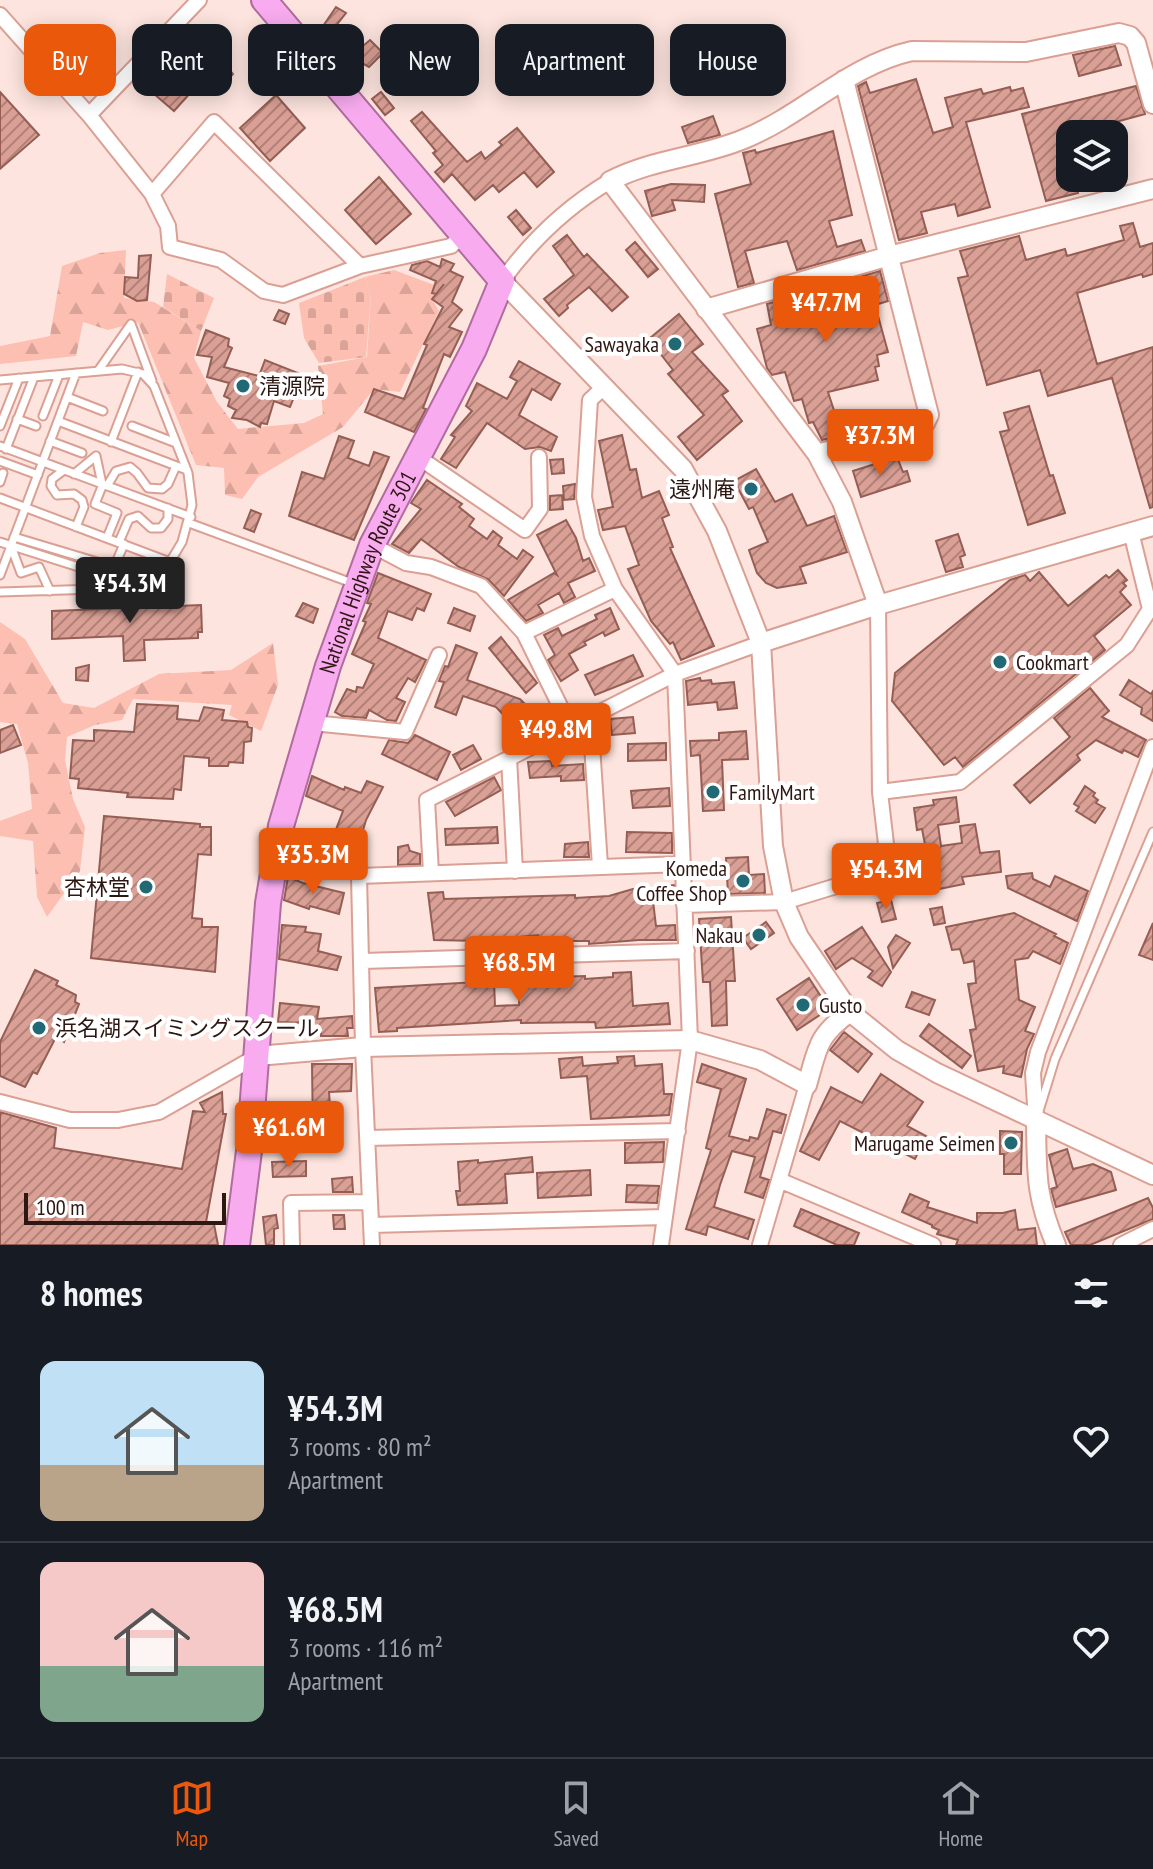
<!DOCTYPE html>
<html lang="en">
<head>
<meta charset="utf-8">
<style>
  body { margin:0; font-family:"PT Sans Narrow","Noto Sans JP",sans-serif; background:#242831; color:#f1f3f6; height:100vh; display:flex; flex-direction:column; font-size:30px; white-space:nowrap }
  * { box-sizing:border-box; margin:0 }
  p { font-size:26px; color:#9ea1a6 }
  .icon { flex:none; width:44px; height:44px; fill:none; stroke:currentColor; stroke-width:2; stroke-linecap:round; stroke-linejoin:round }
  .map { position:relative; height:1245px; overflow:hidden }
  .sheet { display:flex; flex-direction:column; background:#171b24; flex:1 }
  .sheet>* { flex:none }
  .hud { position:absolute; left:24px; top:24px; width:1106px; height:72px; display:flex; gap:16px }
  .buttons { position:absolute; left:1056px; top:120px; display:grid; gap:16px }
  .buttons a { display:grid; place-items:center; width:72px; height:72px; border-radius:16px; background:#171b24; box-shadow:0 4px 20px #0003; font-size:40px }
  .scale { position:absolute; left:24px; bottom:20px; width:202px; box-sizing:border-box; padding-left:8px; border:4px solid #2d1713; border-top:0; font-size:22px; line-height:28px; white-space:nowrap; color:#2d1713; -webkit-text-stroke:6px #fff; paint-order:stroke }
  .price { position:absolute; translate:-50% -68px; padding:0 18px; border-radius:8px; background:#ea580c; color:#fff; font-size:26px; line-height:52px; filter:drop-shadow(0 2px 4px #0008) }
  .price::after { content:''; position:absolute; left:50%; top:48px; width:24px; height:18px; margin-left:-12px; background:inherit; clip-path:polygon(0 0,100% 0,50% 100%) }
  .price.current { background:#222; color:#fff }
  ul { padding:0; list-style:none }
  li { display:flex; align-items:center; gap:24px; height:200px; padding:0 40px }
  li+li { border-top:2px solid #363941 }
  li span { display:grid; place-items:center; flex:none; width:224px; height:160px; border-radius:16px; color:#555 }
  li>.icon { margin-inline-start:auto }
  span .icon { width:96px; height:96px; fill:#fffc; stroke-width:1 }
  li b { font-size:34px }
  h2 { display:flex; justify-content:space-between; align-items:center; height:96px; padding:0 40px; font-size:34px }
  .tag { padding:0 28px; border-radius:16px; background:#171b24; box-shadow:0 4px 20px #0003; font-size:28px; line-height:72px }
  .tag.current { background:#ea580c; color:#fff }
  .tab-bar { display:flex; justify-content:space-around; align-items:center; height:112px; border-top:2px solid #363941; background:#171b24; font-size:22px; color:#9ea1a6 }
  .tab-bar a { display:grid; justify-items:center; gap:4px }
  .tab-bar .current { color:#ea580c }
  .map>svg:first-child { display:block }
</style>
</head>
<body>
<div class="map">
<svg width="1153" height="1245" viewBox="0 0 1153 1245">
  <defs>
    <pattern id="forest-firs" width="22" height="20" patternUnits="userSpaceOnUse" patternTransform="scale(2)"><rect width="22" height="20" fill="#fdbfb2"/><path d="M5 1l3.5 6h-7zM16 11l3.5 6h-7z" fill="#d9a398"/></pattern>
    <pattern id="cemetery-stones" width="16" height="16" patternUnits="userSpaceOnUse" patternTransform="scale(2)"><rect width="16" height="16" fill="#fdbfb2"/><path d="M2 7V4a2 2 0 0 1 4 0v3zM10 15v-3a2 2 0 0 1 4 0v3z" fill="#d9a398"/></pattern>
    <pattern id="building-hatch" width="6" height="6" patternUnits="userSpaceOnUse" patternTransform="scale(2)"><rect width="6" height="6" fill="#dba095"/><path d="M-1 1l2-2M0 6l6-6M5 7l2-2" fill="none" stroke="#b28178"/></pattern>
  </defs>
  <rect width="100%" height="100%" fill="#fde4de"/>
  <!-- forest -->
  <path fill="url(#forest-firs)" d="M126,250L124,298L154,302L201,331L194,358L217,402L238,429L304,423L323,414L318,366L367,357L371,295L365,277L394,270L437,286L432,299L439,311L400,392L374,389L343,427L258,477L242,499L225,495L224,468L196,465L138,322L108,330L83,322L76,356L0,364V346L50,336L62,266L100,253Z
    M0,622L25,639L63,703L94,708L159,674L231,670L273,643L278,685L261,731L229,715L232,705L133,699L122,720L95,725L67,737L65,760L73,799L85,827L80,871L47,917L37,897L33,841L0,836V821L32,809L28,763L17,724L0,722Z"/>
  <!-- cemetery -->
  <path fill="url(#cemetery-stones)" d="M167,274L214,298L201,331L163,307Z
    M365,277L371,295L366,357L319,363L304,338L299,303Z"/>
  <!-- building -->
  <path fill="url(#building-hatch)" stroke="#945e54" stroke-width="2" d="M336,7L346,13L323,42L317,35Z
    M370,40L383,53L369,67L358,61L363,55L357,51Z
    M1115,46L1121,65L1079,76L1073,55Z
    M225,65L233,74L218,91L208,82Z
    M172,73L192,91L174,111L154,94Z
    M916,79L933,133L953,127L945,98L981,89L983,94L1010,87L1011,91L1023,88L1029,107L966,122L990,207L958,216L955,204L921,212L927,233L899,240L858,86L866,82L870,93Z
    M1136,86L1145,114L1090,129L1088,122L1061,129L1070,163V178H1074L1078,193L1046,201L1022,114Z
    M0,92L39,135L0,169Z
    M381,92L394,108L385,115L372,99Z
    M276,95L305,128L270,161L240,128Z
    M422,112L467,162L481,152L485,159L502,145L499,142L517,128L554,172L537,187L524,172L499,192L493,185L475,200L452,174L444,182L435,172L443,165L433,153L436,151L411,121Z
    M713,116L720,135L688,143L682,127Z
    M833,131L852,215L829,221L837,247L861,240L865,251L797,270L787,241L745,251L754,283L738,287L715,194L751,184L743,153L755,150L756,153Z
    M379,177L411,214L376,244L345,210Z
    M671,184L705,185L704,202L672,200L675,210L652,216L645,191Z
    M516,210L531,228L523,235L508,217Z
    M1133,223L1140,247L1153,243V274L1143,277L1142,274L1077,293L1097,364L1153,347V507L1150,508L1112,378L1048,396L1040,370L987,385L958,278L968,276L960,251L1019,236L1026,260L1065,249L1067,256L1124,240L1120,226Z
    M567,235L584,257L587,254L628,297L612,311L589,287L567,305L568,308L559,316L544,299L574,275L553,246Z
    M635,242L658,269L648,277L626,250Z
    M151,255L147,300L137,301L124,294L125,277L138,278L139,256Z
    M442,259L454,264L450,271L463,277L452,302L462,310L449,327L462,332L450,357L444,354L423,408L426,409L414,432L365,412L374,389L404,399L427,345L424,344L443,307L432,299L444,284L436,294L432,293L436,281L410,270L412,265L427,261L440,267Z
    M880,271L888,301L875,305L888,352L877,355L879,366L875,367L878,380L828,392L842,435L822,440L813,422L809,423L802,399L794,401L785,372L772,375L767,368L757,329L771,325L767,304Z
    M279,310L289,314L285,324L274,320Z
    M679,314L703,344L692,352L728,391L722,395L742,421L697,460L678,437L704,415L668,374L673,370L649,339Z
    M206,330L229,339L228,346L232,348L224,367L259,376L265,360L298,373L296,375L302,377L290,407L274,401L267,424L261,423L260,427L247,420L232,418L236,410L228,406L230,399L224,396L229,383L207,377L212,357L197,355Z
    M519,361L560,384L551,400L532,389L519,415L557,437L551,451L540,447L525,449L487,423L456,468L441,459L455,437L451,435L472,411L466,406L477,383L507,399L517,381L510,377Z
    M1029,406L1050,476L1053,475L1065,513L1028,525L1000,432L1009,430L1004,413Z
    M622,435L630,470L636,469L642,498L659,491L669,515L662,518L673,547L670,548L714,646L681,660L673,642L670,644L651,621L628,569L639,565L625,526L603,530L598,510L613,507L599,441Z
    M339,436L354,441L348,458L369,466L374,452L389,457L354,540L289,516L302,472L324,479Z
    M897,457L903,472L907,471L910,481L861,497L853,471Z
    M563,459L564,473L552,474L550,460Z
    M756,469L775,502L792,494L807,526L834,516L847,552L800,567L806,583L777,588L766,583L757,573L749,550L768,542L753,507L749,509L734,481Z
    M427,480L462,504L459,507L474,519L469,526L487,539L493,531L502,538L498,545L517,559L523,550L533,557L504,596L488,579L459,567L421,539L409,553L392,544L421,509L411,503Z
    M575,484L574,499L564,500L563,486Z
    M562,495L563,509L550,510V496Z
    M251,510L261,514L254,532L244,528Z
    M566,520L576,538L583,561L589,558L595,571L568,583L575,597L564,603L559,593L538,605L543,613L526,621L508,600L554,573L557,575L537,535Z
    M958,534L965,555L960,557L963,567L946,572L936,541Z
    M1118,570L1127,580L1123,583L1126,586L1120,592L1131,605L1094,636L1105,650L1080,671L1071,665L1077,673L963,767L955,757L944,765L892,701L895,673L1010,580L1025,575L1030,581L1039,572L1068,606L1106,575L1109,578Z
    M378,573L431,594L424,611L417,608L412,620L388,611L378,638L426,660L415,682L408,678L396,698L405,702L396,721L387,720L369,710L366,718L342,716L335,712L347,689L356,692L357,687L363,688L374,664L352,654L366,622L363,621L371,604L367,603Z
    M303,603L318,609L313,623L296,616Z
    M201,605L202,632H198V638L144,640L145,660L124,661L123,636L52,639V611Z
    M454,608L475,616L470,631L448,623Z
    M610,608L619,629L605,636L603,632L584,642L586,645L569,654L578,670L561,681L548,660L555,655L544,635L558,628L562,636L597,619L595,615Z
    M501,637L537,683L526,693L489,648Z
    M456,645L477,653L467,680L520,699L533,712L517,729L496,707L463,696L456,715L435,707L444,682L439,681L445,666L448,667Z
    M633,655L643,676L595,695L585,675Z
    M89,665L88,681L76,680V668Z
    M700,678L701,681L711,680L712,684L734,682L737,708L718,710L717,702L688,705L686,681Z
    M1129,680L1151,694L1153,691V721L1141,714L1142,708L1120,695Z
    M1090,688L1109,711L1102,717L1146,740L1138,757L1124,750L1122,753L1096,740L1077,755L1080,760L1030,803L1014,785L1070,737L1054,718Z
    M137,704L178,706L177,719L199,721L204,707L224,710L222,720L247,722L248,727L252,728L251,741L244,742L243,763L229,762L228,766H209V758L184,756L181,790L174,789L173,799L127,797L128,793L78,788L79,779L70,778L73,740L94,741V730L134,732Z
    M633,717L635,733L612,735L610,719Z
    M13,725L21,745L0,753V730Z
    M746,731L748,759L722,760L724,810L703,811L700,755L691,756L690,741L719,740V733Z
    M415,735L450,752L437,780L382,754L389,740L408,743Z
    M666,743V760L628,761V744Z
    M473,745L481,759L461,770L453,755Z
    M551,761L552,766L583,764L584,780L561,781V776L530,778L528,762Z
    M312,776L344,790L345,787L361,793L367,781L383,787L366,820L359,844L355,840L347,860L327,853L343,811L306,796Z
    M494,777L501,790L455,816L446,802Z
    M1085,786L1095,793L1093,796L1098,800L1096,803L1105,808L1095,823L1076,811L1079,807L1074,804Z
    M669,788L670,806L633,808L631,791Z
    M956,797L959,822L938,825L941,846L962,843L960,826L975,824L980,853L999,851L1001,872L962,877L964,884L934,890L922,829L917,830L914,808L934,805L933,800Z
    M104,816L200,824V827H211V855L198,854L192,918L202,919V927H218L215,972L91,958Z
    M497,827L498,843L446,845L445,829Z
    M627,832L672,833V853L626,852Z
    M588,842L589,857H564L565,844Z
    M408,845L410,851L420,854V864L398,865V847Z
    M748,857L749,875L764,874L765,893L728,894L726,858Z
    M1032,873L1033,879L1050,887L1055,876L1088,891L1077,921L1008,888L1006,876Z
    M288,877L303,883L344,893L339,914L310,906L309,909L284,900Z
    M674,885V900L653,901L656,926L675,925L676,940H639L589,944V941H538V935L479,941L434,940L428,893L443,892L444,899L575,895V898L609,896L633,889Z
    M891,900L896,919L882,922L877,903Z
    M942,907L945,923L934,925L930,909Z
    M1014,913L1056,934L1054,936L1068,943L1060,964L1033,951L1028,958L1015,960L1019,1000L1035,1007L1025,1031L1034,1034L1027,1049L1021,1077L1003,1073L1004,1066L978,1071L970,1030L976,1029L968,984L976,983L974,961L964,963L960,949L952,950L946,927Z
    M731,917L735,981H726L727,1025L712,1026L710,982H703L699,919Z
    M766,922L774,933L751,949L743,938Z
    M1153,923V960L1139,955Z
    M282,925L306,927L305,932L321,934L318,951L341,957L337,970L279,959Z
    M862,927L891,972L882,986L868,977L873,971L852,958L836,969L825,951Z
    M896,935L910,943L893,968L888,947Z
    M35,970L58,981L56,985L76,995L75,1002L79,1004L64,1042L56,1037L37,1074L33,1072L25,1087L0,1076V1042Z
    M631,972L633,1006L668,1003L670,1024L596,1028L595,1022L521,1023V1020L397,1028V1031L379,1032L375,988L494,981L495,1006L519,1005V978L585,976V979L613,977V973Z
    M809,978L829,1009L797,1030L777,999Z
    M912,992L935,1000L929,1015L906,1007Z
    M280,1003L319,1007L317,1019L352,1016L353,1028H347L348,1036H321V1029L306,1023L278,1022Z
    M929,1024L971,1056L962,1068L920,1036Z
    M844,1032L872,1054L858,1072L830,1050Z
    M634,1056L635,1066L662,1064L664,1094H672L669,1115L591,1119L587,1076L561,1078L559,1059L582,1057L583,1066L618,1063L617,1057Z
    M312,1064H352L351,1091L329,1092L332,1135H313Z
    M702,1064L746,1079L729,1136L749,1141L750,1137L758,1139L767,1109L786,1115L781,1133L773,1131L760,1177L769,1180L763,1198L745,1192L755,1157L732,1151L720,1185L714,1207L754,1220L748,1239L708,1226L706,1235L686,1229L711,1150L706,1148L721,1089L697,1082Z
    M881,1074L923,1102L907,1126L926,1136L915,1159L840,1121L819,1160L800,1151L831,1087L862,1103Z
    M222,1092L223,1114H226L206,1222L214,1224L218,1245H0V1112L56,1128L54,1148L182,1169L193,1111L205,1112L200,1103Z
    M1000,1131L1022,1132L1021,1174H1004V1154H1000Z
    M664,1142L663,1162L625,1163V1143Z
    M1067,1149L1073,1169L1093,1164L1111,1172L1116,1190L1056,1207L1051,1189L1057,1187L1049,1155Z
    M532,1157L533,1172L505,1174L507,1203L458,1205L456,1191H460L458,1162L478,1160V1163Z
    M306,1161V1176L273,1177L272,1162Z
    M590,1170L591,1195L538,1198L537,1173Z
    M352,1177L353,1192H333L332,1179Z
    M627,1185L659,1186L657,1203L626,1202Z
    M910,1194L929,1202L927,1207L977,1223V1213H1003L1015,1210L1018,1230L1035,1228L1037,1245H956L958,1240L937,1234L939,1230L932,1227V1225L902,1212Z
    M1148,1198L1153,1208V1219L1090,1245H1071L1065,1232Z
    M801,1209L859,1233L854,1245H837L794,1226Z
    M276,1215L278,1228L274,1229V1245H266L263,1217Z
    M333,1215H344L345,1229H334Z"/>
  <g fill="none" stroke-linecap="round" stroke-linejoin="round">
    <defs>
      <path id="service" d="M98,371L131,324L152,381
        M0,380L122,369L143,374L154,386L188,473L192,505L182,542L170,562L152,580L129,588L0,592
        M67,397L103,411
        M43,416L59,375
        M17,419L36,426
        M58,421L187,470
        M0,426L19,378
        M132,426L176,443
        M50,441L82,453
        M111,442L138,372
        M0,446L191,517
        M6,449L34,377
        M0,461L38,475
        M64,470L52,479L51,486L57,495L74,494L82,500L84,507L76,527
        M74,474L96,456L102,484
        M0,482L3,473
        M103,484L95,504L117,513L107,538
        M107,486L116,471L130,467L137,473L148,488L162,489L168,484L176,466
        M0,498L170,562
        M189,523L352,583
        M14,537L114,567
        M0,542L110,577
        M119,542L129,519L138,516L151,528H161L168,519V508
        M11,546L21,573L39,567L50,591
        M112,572L124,544
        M0,575L76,373
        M1039,1111L1055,1059L1153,832"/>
      <path id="minor" d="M0,15L89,115L152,194L168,226L170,247L221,260L264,291L283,295L360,266L451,246L463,235
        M89,115L199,0
        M152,194L214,122L360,266
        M502,281C531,241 568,206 610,181
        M605,386L590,400L584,497L592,536L615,589L675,674L690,1040L661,1245
        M418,457L525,530L540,509L539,457
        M372,545L406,563L431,567L481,586L524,633L562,710L565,728
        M524,633L615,589
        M590,715L600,866
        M312,723L405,732L439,655
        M509,758L515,871
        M880,792L960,782L1127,645L1150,609L1131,532
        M431,873L427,800L675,674L761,643
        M684,905L784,902L889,870L880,792L878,605
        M363,961L687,951
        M0,1102L70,1120H118L159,1112L257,1056
        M1036,1121L1033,1073L1038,1052L1153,747
        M367,1138L678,1131
        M779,1180L933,1245
        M372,1225L664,1217
        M292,1245L291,1203L370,1202
        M372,1245L363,1047L359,876L682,864
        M760,1245L807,1085
        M1121,1245L1153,1229"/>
      <path id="tertiary" d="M502,281L683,469L717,531L761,643L773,846L784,902L799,937L850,1012L897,1050L937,1073L1153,1175
        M706,309L889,256L1153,189
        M817,454L918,427L925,423L929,415L844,80
        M878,605L842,502L817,454L610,181C652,159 701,157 744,139C803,115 849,65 912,51L1026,52L1119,33L1130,36L1136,43L1153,104
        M761,643L878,605L1153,526
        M257,1056L363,1047L690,1040L760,1060L807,1085C818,1047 817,1036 850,1012
        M1036,1121C1037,1173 1035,1195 1056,1245"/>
      <g id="trunk">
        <path id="s1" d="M237,1245L249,1151L268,903L281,826L328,666L372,545L474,349L502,281L264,0"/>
      </g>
    </defs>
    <!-- service casing -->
    <use href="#service" stroke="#daa094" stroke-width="11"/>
    <!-- minor casing -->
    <use href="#minor" stroke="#daa094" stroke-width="18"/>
    <!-- tertiary casing -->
    <use href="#tertiary" stroke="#daa094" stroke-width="22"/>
    <!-- trunk casing -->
    <use href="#trunk" stroke="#b06b9f" stroke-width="28"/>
    <!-- service -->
    <use href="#service" stroke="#fff" stroke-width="7"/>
    <!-- minor -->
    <use href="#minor" stroke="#fff" stroke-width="14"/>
    <!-- tertiary -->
    <use href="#tertiary" stroke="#fff" stroke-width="18"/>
    <!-- trunk -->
    <use href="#trunk" stroke="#f8acef" stroke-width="24"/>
  </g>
  <!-- markers -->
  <g fill="#206975" stroke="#fff" stroke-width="3">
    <circle cx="675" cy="344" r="8"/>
    <circle cx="243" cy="386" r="8"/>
    <circle cx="751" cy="489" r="8"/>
    <circle cx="1000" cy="662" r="8"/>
    <circle cx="713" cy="792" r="8"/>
    <circle cx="743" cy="881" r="8"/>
    <circle cx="146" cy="887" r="8"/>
    <circle cx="759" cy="935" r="8"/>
    <circle cx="803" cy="1005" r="8"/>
    <circle cx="39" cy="1028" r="8"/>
    <circle cx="1011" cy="1143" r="8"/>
  </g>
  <g text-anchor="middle" stroke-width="8" stroke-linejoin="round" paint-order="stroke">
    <!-- poi labels -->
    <g font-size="22" fill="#2d1713" stroke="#fff" text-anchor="end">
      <text x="659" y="352">Sawayaka</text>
      <text x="259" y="394" text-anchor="start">清源院</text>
      <text x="735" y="497">遠州庵</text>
      <text x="1016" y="670" text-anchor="start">Cookmart</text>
      <text x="729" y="800" text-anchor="start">FamilyMart</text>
      <text x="727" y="876">Komeda<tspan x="727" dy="25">Coffee Shop</tspan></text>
      <text x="130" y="895">杏林堂</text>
      <text x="743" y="943">Nakau</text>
      <text x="819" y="1013" text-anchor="start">Gusto</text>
      <text x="55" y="1036" text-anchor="start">浜名湖スイミングスクール</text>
      <text x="995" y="1151">Marugame Seimen</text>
    </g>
    <!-- street labels -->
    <g font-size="22" fill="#2d1713" stroke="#fff">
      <text dy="8" stroke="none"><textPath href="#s1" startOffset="690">National Highway Route 301</textPath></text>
    </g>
  </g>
</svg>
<div class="buttons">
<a><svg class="icon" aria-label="layers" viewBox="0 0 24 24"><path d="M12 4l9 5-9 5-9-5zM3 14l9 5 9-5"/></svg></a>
</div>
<div class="scale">100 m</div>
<b class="price" style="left:826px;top:344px">¥47.7M</b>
<b class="price" style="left:880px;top:477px">¥37.3M</b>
<b class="price current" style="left:130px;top:625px">¥54.3M</b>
<b class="price" style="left:556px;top:771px">¥49.8M</b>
<b class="price" style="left:313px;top:896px">¥35.3M</b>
<b class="price" style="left:886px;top:911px">¥54.3M</b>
<b class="price" style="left:519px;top:1004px">¥68.5M</b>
<b class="price" style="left:289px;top:1169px">¥61.6M</b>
<div class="hud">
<a class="tag current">Buy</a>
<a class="tag">Rent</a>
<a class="tag">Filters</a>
<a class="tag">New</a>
<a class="tag">Apartment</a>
<a class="tag">House</a>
</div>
</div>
<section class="sheet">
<h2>8 homes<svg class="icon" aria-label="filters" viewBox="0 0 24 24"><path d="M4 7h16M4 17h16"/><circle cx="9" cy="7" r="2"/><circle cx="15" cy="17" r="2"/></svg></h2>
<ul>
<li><span style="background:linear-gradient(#bfe0f5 65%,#b9a48a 0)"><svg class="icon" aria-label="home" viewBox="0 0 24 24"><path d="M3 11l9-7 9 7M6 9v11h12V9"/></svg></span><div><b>¥54.3M</b><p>3 rooms · 80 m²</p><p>Apartment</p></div><svg class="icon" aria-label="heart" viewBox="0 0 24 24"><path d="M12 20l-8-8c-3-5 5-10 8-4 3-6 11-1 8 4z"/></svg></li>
<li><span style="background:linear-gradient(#f6c9c9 65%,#7fa58c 0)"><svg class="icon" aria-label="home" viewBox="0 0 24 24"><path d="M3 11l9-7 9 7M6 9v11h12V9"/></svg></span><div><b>¥68.5M</b><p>3 rooms · 116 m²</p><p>Apartment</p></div><svg class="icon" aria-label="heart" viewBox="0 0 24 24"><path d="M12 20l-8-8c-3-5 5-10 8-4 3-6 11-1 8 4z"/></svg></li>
</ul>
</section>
<nav class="tab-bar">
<a class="current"><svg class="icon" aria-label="map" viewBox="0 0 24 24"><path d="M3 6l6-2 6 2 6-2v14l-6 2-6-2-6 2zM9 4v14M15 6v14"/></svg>Map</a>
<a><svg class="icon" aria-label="saved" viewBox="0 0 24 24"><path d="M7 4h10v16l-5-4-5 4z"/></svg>Saved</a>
<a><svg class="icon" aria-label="home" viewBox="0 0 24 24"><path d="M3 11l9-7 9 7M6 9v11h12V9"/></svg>Home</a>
</nav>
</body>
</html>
